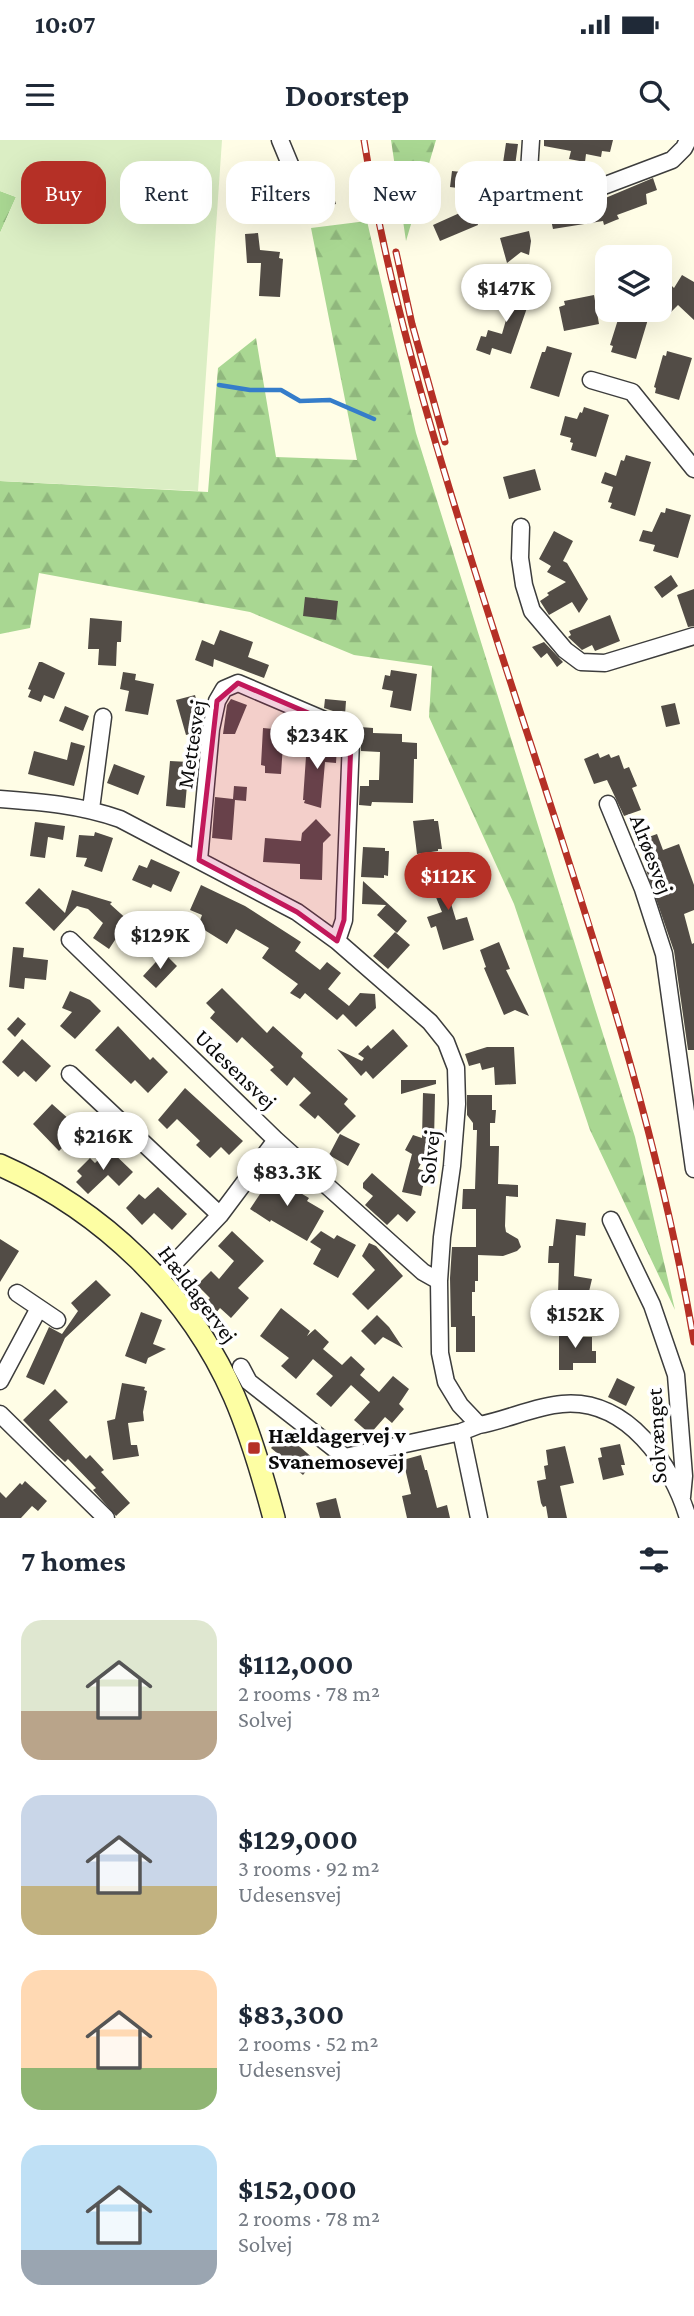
<!DOCTYPE html>
<html lang="en">
<head>
<meta charset="utf-8">
<style>
  body { margin:0; font-family:"Crimson Pro",serif; background:#f6f6f7; color:#1f2937; height:100vh; display:flex; flex-direction:column; font-size:26px; white-space:nowrap }
  * { box-sizing:border-box; margin:0 }
  p { font-size:23px; color:#747a83 }
  .icon { flex:none; width:38px; height:38px; fill:none; stroke:currentColor; stroke-width:2; stroke-linecap:round; stroke-linejoin:round }
  .map { position:relative; height:1378px; overflow:hidden }
  .side { display:flex; flex-direction:column; background:#fff; flex:1 }
  .side>* { flex:none }
  .top-card { position:absolute; left:21px; top:21px; width:653px; height:63px; display:flex; gap:14px }
  .buttons { position:absolute; left:595px; top:105px; display:grid; gap:14px }
  .buttons a { display:grid; place-items:center; width:77px; height:77px; border-radius:14px; background:#fff; box-shadow:0 7px 28px #0002; font-size:35px }
  .price { position:absolute; translate:-50% -60px; padding:0 16px; border-radius:24px; background:#fff; color:#222; font-size:23px; line-height:46px; filter:drop-shadow(0 2px 4px #0008) }
  .price::after { content:''; position:absolute; left:50%; top:42px; width:21px; height:16px; margin-left:-10px; background:inherit; clip-path:polygon(0 0,100% 0,50% 100%) }
  .price.selected { background:#b53026; color:#fff }
  ul { padding:0; list-style:none }
  li { display:flex; align-items:center; gap:21px; height:175px; padding:0 21px }
  li span { display:grid; place-items:center; flex:none; width:196px; height:140px; border-radius:21px; color:#555 }
  li>.icon { margin-inline-start:auto }
  span .icon { width:84px; height:84px; fill:#fffc; stroke-width:1 }
  li b { font-size:30px }
  h2 { display:flex; justify-content:space-between; align-items:center; height:84px; padding:0 21px; font-size:30px }
  .pill { padding:0 24px; border-radius:21px; background:#fff; box-shadow:0 7px 28px #0002; font-size:24px; line-height:63px }
  .pill.selected { background:#b53026; color:#fff }
  .status { display:flex; justify-content:space-between; align-items:center; height:49px; padding:0 35px; background:#fff; direction:ltr }
  .status svg { height:19px; fill:currentColor }
  header { display:flex; justify-content:space-between; align-items:center; height:91px; padding:0 21px; background:#fff; font-size:32px; font-weight:700 }
  .map>svg:first-child { display:block }
</style>
</head>
<body>
<div class="status"><b>10:07</b><svg viewBox="0 0 49 12"><path d="M0 12V9h3v3zM5 12V6h3v6zM10 12V3h3v9zM15 12V0h3v12zM26 1h20v11H26zM47 4h2v5h-2z"/></svg></div>
<header><svg class="icon" aria-label="menu" viewBox="0 0 24 24"><path d="M4 6h16M4 12h16M4 18h16"/></svg>Doorstep<svg class="icon" aria-label="search" viewBox="0 0 24 24"><circle cx="10" cy="10" r="6"/><path d="M15 15l6 6"/></svg></header>
<div class="map">
<svg width="694" height="1378" viewBox="0 0 694 1378">
  <defs>
    <pattern id="forest-firs" width="22" height="20" patternUnits="userSpaceOnUse" patternTransform="scale(1.75)"><rect width="22" height="20" fill="#a9d792"/><path d="M5 1l3.5 6h-7zM16 11l3.5 6h-7z" fill="#90b77d"/></pattern>
  </defs>
  <rect width="100%" height="100%" fill="#fffde6"/>
  <!-- forest -->
  <path fill="url(#forest-firs)" d="M391,0H436L406,101Z
    M0,51L16,57L0,93Z
    M367,81L416,293L635,997L675,1170L590,990L514,764L429,577L432,526L354,515L250,472L39,433L30,488L0,494V341L208,352L218,228L256,198L276,317L357,320L311,88Z"/>
  <!-- pitch -->
  <path fill="#dbeec4" d="M0,0H222L198,351L0,341V93L16,57L0,51Z"/>
  <g fill="none" stroke-linecap="round" stroke-linejoin="round">
    <!-- stream -->
    <path stroke="#357dca" stroke-width="4.5" d="M219,245L250,250H281L300,261L330,260L374,279"/>
  </g>
  <!-- building -->
  <path fill="#524c46" d="M544,0H613L610,12L602,11L601,17L586,14L585,22L569,19L571,11L544,6Z
    M506,3L518,4L511,55L450,47L452,31L501,36Z
    M653,38L657,50L646,54L647,64L617,75L619,79L616,80L604,85L603,81L553,89L549,71L603,59Z
    M330,45L336,64L325,67L326,71L314,74L307,51Z
    M473,67L478,85L440,101L433,85Z
    M529,91L531,101L529,115L521,112L507,123L500,98Z
    M258,93L260,110L280,112L279,118L283,119L280,157L259,156L261,123H247L245,94Z
    M660,134L674,148L682,135L694,142V180L678,165L669,174L660,165Z
    M502,147L527,154L526,164L528,165L511,214L492,208L490,215L476,210L481,196L486,197L488,190L502,194L510,166L497,162Z
    M594,155L599,184L564,191L559,167L565,165L564,161Z
    M621,170L649,176L636,219L611,212L613,206L610,205Z
    M547,206L572,213L559,257L530,248L542,212H545Z
    M667,211L692,218L679,260L655,253L656,248L654,247L663,215L666,216Z
    M584,267L609,275L596,317L571,310L573,303L570,302L571,298L560,295L565,276L577,279L580,272L582,273Z
    M626,315L651,322L635,376L610,368L612,363L608,362L613,347L601,343L605,332L616,336L621,320L624,321Z
    M535,329L541,350L509,359L503,337Z
    M666,368L691,375L678,418L653,411L655,405L639,401L643,390L652,392L661,372L665,373Z
    M554,391L573,401L563,421L567,423L588,459L579,473L572,462L549,475L540,461L549,455L547,453L566,442L547,432L551,426L539,419Z
    M671,435L678,446L662,458L654,447Z
    M694,449V486L688,487L677,455Z
    M305,457L338,461L336,480L303,476Z
    M610,475L620,501L595,511L592,505L582,510L568,497L571,495L569,491Z
    M90,478L122,481L121,502H117L116,526L98,525L99,509H88Z
    M220,490L253,502L248,517L269,525L264,538L214,519L213,527L195,520L202,500L214,505Z
    M544,502L563,522L557,527L547,513L541,518L532,507Z
    M39,522H42L65,533L54,559L44,555L41,562L28,557L31,550L28,549Z
    M391,530L417,534L411,571L390,567L393,551L382,549L385,535L390,536Z
    M123,532L136,534L135,540L154,544L148,575L125,571L129,551L120,549Z
    M195,555L202,582L195,584L197,592L186,595L176,560Z
    M231,559L247,565L235,594H223L227,565Z
    M325,559L346,561L345,575L324,568Z
    M675,563L680,584L666,587L661,566Z
    M65,566L89,576L83,591L59,581Z
    M360,587L373,588V593L402,594V602L417,603V619H414L413,663L372,662L371,666L359,665L360,646H369V640H379L380,612L361,611Z
    M263,588L284,590L281,634L265,633V626L261,625Z
    M71,602L85,606L74,646L28,634L34,611L67,620Z
    M307,602L337,606L336,623L325,622L321,668L304,663L305,660H303Z
    M598,613L600,618L609,614L611,618L619,615L624,629L629,627L637,646L632,648L641,670L624,676L607,640L594,644L584,619Z
    M170,621L189,622L185,668L166,666Z
    M114,624L145,636L138,655L107,643Z
    M234,646L247,647L246,661L235,660L232,700L212,698L215,657L233,659Z
    M316,679L331,695L323,703L322,740L300,739V724L263,722L265,698L301,701L302,693Z
    M434,679V681H438L442,709H438V711L417,714L413,681Z
    M35,682L65,686L63,700L48,697L45,718L30,716Z
    M95,692L113,698L102,732L84,726L87,718L76,717L79,695L94,696Z
    M657,694L663,710L679,704L694,745V770L684,774L692,804L694,803V910H688L674,811L645,727L652,724L643,699Z
    M363,707L385,708V711H389L388,736L384,735V738L361,737Z
    M151,719L180,732L171,752L153,744L151,748L132,740L139,725L147,728Z
    M444,726L450,740L455,741L458,748L455,754L449,757L456,780L467,777L474,800L443,810L436,786L431,788L427,777L442,772L426,733Z
    M363,741L407,781L397,793L377,775L386,765L362,764Z
    M201,745L245,766L301,802L295,811L320,830L327,822L341,833L328,849L349,866L360,853L375,854L376,868L356,887L343,874L337,880L305,853L300,859L290,853L298,844L262,818L269,808L236,789L227,804L198,786L202,775L190,770Z
    M39,748L65,773L72,750L112,762L110,764L141,792L132,804L119,794L109,809L93,798L103,783L88,769L77,766L54,791L25,763Z
    M395,792L410,805L388,829L373,816Z
    M499,802L510,829L506,830L529,876L515,870L504,875L484,828L486,827L480,810Z
    M13,807L24,808L23,817L48,820L46,840L25,838L24,849L9,847Z
    M164,813L177,826L156,848L143,836Z
    M222,848L267,893L273,886L303,913L301,917L348,959L344,964L356,976L338,994L318,975L315,979L299,965L311,953L294,937L287,946L270,930L274,927L242,897L237,903L210,878L215,872L206,863Z
    M70,851L90,860L101,871L75,899L60,886L72,872L62,868Z
    M18,877L26,884L15,897L7,889Z
    M118,886L150,920L153,917L168,932L148,953L135,940L131,944L95,910Z
    M393,889L408,906L373,939L366,931L361,936L337,909L362,921L364,918L358,914L368,905L371,909Z
    M22,899L51,926L36,942L24,931L18,937L2,922Z
    M487,907H514L516,944L495,945L494,927L482,930L480,923L469,926L465,914Z
    M401,940H436V944L401,954Z
    M185,948L243,1001L229,1015L221,1007L210,1018L196,1005L200,1001L177,979L167,989L158,980Z
    M423,953L435,954L434,1001L418,1029L426,1031L421,1056L402,1052L412,1014L405,1010L413,995L422,998Z
    M467,955H492V970H496L495,983H490V1006H499L498,1044L518,1045V1057L506,1056L505,1086L506,1092L518,1099L521,1107L517,1111L503,1116L478,1115V1141H475V1152H472V1176H475V1212H456V1187H451L450,1138L452,1107H476V1069H462L463,1049H475L477,990H473V983L467,975Z
    M52,964L80,989L75,994L78,997L66,1009L63,1007L59,1011L33,984Z
    M340,994L360,1004L348,1026L329,1015Z
    M109,1009L133,1032L119,1046L108,1035L88,1054L76,1042L82,1036L77,1031L90,1018L95,1023Z
    M274,1033L294,1046L292,1048L309,1058L307,1061L324,1071L307,1101L271,1080L270,1082L250,1069Z
    M372,1033L416,1072L407,1082L398,1074L387,1085L365,1065L373,1056L363,1048V1043Z
    M158,1047L187,1074L172,1090L154,1073L142,1085L126,1068L139,1054L145,1059Z
    M556,1079L586,1083L585,1096L576,1095L574,1136L592,1139L587,1160L558,1154L559,1123H548L549,1106H553Z
    M232,1091L264,1121L238,1148L249,1158L231,1178L220,1168L215,1174L204,1164L210,1158L197,1145L211,1131L219,1139L234,1121L218,1106Z
    M321,1091L334,1099L337,1095L356,1105L338,1138L313,1124L321,1109L310,1102Z
    M0,1099L19,1111L0,1142Z
    M369,1103L376,1106L403,1136L368,1170L352,1154L375,1130L362,1116Z
    M96,1140L111,1155L65,1198L44,1245L26,1237L49,1187L62,1194L78,1171L71,1163Z
    M281,1168L310,1191L307,1196L315,1189L329,1202L323,1209L342,1225L351,1216L365,1229L360,1235L379,1252L393,1236L409,1249L399,1264L404,1269L392,1283L385,1277L370,1294L354,1280L370,1262L351,1245L331,1267L316,1254L333,1236L313,1219L296,1239L281,1226L289,1218L260,1196Z
    M141,1172L162,1180L153,1204L166,1209L148,1218L146,1224L125,1216Z
    M377,1175L389,1187L403,1208L383,1197L375,1205L361,1191Z
    M559,1189H573L574,1197H592V1211H596V1223H573V1230H559Z
    M617,1238L635,1247L626,1266L608,1257Z
    M122,1243L145,1247L144,1250L147,1251L143,1272L144,1281L128,1283L131,1305H137L139,1316L113,1320L107,1281L115,1279Z
    M55,1249L68,1262L49,1280L86,1319L90,1315L104,1330L101,1332L130,1363L116,1376L93,1350L96,1348L68,1319L65,1322L56,1314L23,1280Z
    M279,1299L286,1306L291,1299L315,1320L303,1335L271,1308Z
    M620,1304L625,1325H621L624,1335L603,1340L598,1318L602,1317L600,1308Z
    M565,1306L574,1343L560,1346L567,1378H548L546,1366L543,1367L541,1363L537,1341L546,1339L544,1326L548,1325L546,1310Z
    M421,1315L425,1330H427L437,1368L447,1365L450,1378H407L402,1356L411,1354L403,1320Z
    M25,1341L47,1361L38,1371L32,1366L21,1378H0V1352L6,1358L20,1343L22,1345Z
    M336,1358L341,1378H320L316,1363Z"/>
  <g fill="none" stroke-linecap="round" stroke-linejoin="round">
    <defs>
      <path id="street" d="M280,0L292,29
        M531,0L527,63L557,59L598,48L672,20L684,8L688,0
        M591,240L632,252L694,329
        M521,387L520,418L524,445L532,471L565,510L581,522L605,523L694,496
        M0,659C42,662 80,665 120,679L297,772L337,801L430,882L446,902L456,928L457,964L452,1026L442,1097L439,1141L440,1213L446,1242L460,1265L479,1285C507,1280 535,1266 562,1264C627,1258 672,1324 688,1378
        M608,664L643,749L664,814L694,1029
        M91,669L103,577
        M199,720L211,589L217,561L224,549L238,543L348,590L351,600L344,780L337,801
        M70,800L276,1000L423,1132L439,1141
        M70,934L220,1075
        M611,1080L652,1165L676,1235L684,1336L682,1357
        M159,1139L220,1075L276,1000
        M17,1153L57,1180
        M241,1227L249,1242L345,1317L461,1292L479,1285
        M0,1241L39,1168
        M0,1274L106,1378
        M461,1292L479,1378"/>
      <path id="secondary" d="M0,1025C102,1070 189,1153 234,1256C251,1295 263,1337 274,1378"/>
    </defs>
    <!-- street casing -->
    <use href="#street" stroke="#3d3d3d" stroke-width="19"/>
    <!-- secondary casing -->
    <use href="#secondary" stroke="#2c2c2c" stroke-width="24"/>
    <!-- street -->
    <use href="#street" stroke="#fff" stroke-width="16"/>
    <!-- secondary -->
    <use href="#secondary" stroke="#fdfea3" stroke-width="21"/>
    <defs>
      <path id="rail" d="M364,0C387,145 429,285 473,425C553,681 649,936 694,1202
        M396,112L412,184L445,302"/>
    </defs>
    <!-- rail casing -->
    <use href="#rail" stroke="#b53026" stroke-width="7"/>
    <!-- rail -->
    <use href="#rail" stroke="#fff" stroke-width="4.5" stroke-dasharray="13" stroke-linecap="butt"/>
  </g>
  <!-- marked area -->
  <path fill="#c2185b" fill-opacity="0.2" stroke="#c2185b" stroke-width="5" stroke-linejoin="round" d="M238,543L348,590L351,600L344,780L337,801L297,772L199,720L217,561Z"/>
  <!-- markers -->
  <rect fill="#b53026" stroke="#fff" stroke-width="2.5" x="247" y="1301" width="14" height="14" rx="3.5"/>
  <g text-anchor="middle" stroke-width="7" stroke-linejoin="round" paint-order="stroke">
    <!-- street labels -->
    <g font-size="23" fill="#0a0a0a" stroke="#fff">
      <text transform="translate(191 604) rotate(-81)" y="8">Mettesvej</text>
      <text transform="translate(652 714) rotate(69)" y="8">Alrøesvej</text>
      <text transform="translate(236 929) rotate(44)" y="8">Udesensvej</text>
      <text transform="translate(429 1017) rotate(-84)" y="8">Solvej</text>
      <text transform="translate(198 1154) rotate(53)" y="8">Hældagervej</text>
      <text transform="translate(656 1296) rotate(-93)" y="8">Solvænget</text>
    </g>
    <!-- poi labels -->
    <g font-size="23" font-weight="bold" fill="#0a0a0a" stroke="#fff" text-anchor="start">
      <text x="268" y="1303">Hældagervej v<tspan x="268" dy="26">Svanemosevej</tspan></text>
    </g>
  </g>
</svg>
<div class="buttons">
<a><svg class="icon" aria-label="layers" viewBox="0 0 24 24"><path d="M12 4l9 5-9 5-9-5zM3 14l9 5 9-5"/></svg></a>
</div>
<b class="price" style="left:506px;top:184px">$147K</b>
<b class="price" style="left:317px;top:631px">$234K</b>
<b class="price selected" style="left:448px;top:772px">$112K</b>
<b class="price" style="left:160px;top:831px">$129K</b>
<b class="price" style="left:103px;top:1032px">$216K</b>
<b class="price" style="left:287px;top:1068px">$83.3K</b>
<b class="price" style="left:575px;top:1210px">$152K</b>
<div class="top-card">
<a class="pill selected">Buy</a>
<a class="pill">Rent</a>
<a class="pill">Filters</a>
<a class="pill">New</a>
<a class="pill">Apartment</a>
</div>
</div>
<section class="side">
<h2>7 homes<svg class="icon" aria-label="filters" viewBox="0 0 24 24"><path d="M4 7h16M4 17h16"/><circle cx="9" cy="7" r="2"/><circle cx="15" cy="17" r="2"/></svg></h2>
<ul>
<li><span style="background:linear-gradient(#dfe7d0 65%,#b9a48a 0)"><svg class="icon" aria-label="home" viewBox="0 0 24 24"><path d="M3 11l9-7 9 7M6 9v11h12V9"/></svg></span><div><b>$112,000</b><p>2 rooms · 78 m²</p><p>Solvej</p></div></li>
<li><span style="background:linear-gradient(#c9d6e8 65%,#c2b280 0)"><svg class="icon" aria-label="home" viewBox="0 0 24 24"><path d="M3 11l9-7 9 7M6 9v11h12V9"/></svg></span><div><b>$129,000</b><p>3 rooms · 92 m²</p><p>Udesensvej</p></div></li>
<li><span style="background:linear-gradient(#ffd9b3 70%,#8fb573 0)"><svg class="icon" aria-label="home" viewBox="0 0 24 24"><path d="M3 11l9-7 9 7M6 9v11h12V9"/></svg></span><div><b>$83,300</b><p>2 rooms · 52 m²</p><p>Udesensvej</p></div></li>
<li><span style="background:linear-gradient(#bfe0f5 75%,#9aa5b1 0)"><svg class="icon" aria-label="home" viewBox="0 0 24 24"><path d="M3 11l9-7 9 7M6 9v11h12V9"/></svg></span><div><b>$152,000</b><p>2 rooms · 78 m²</p><p>Solvej</p></div></li>
</ul>
</section>
</body>
</html>
